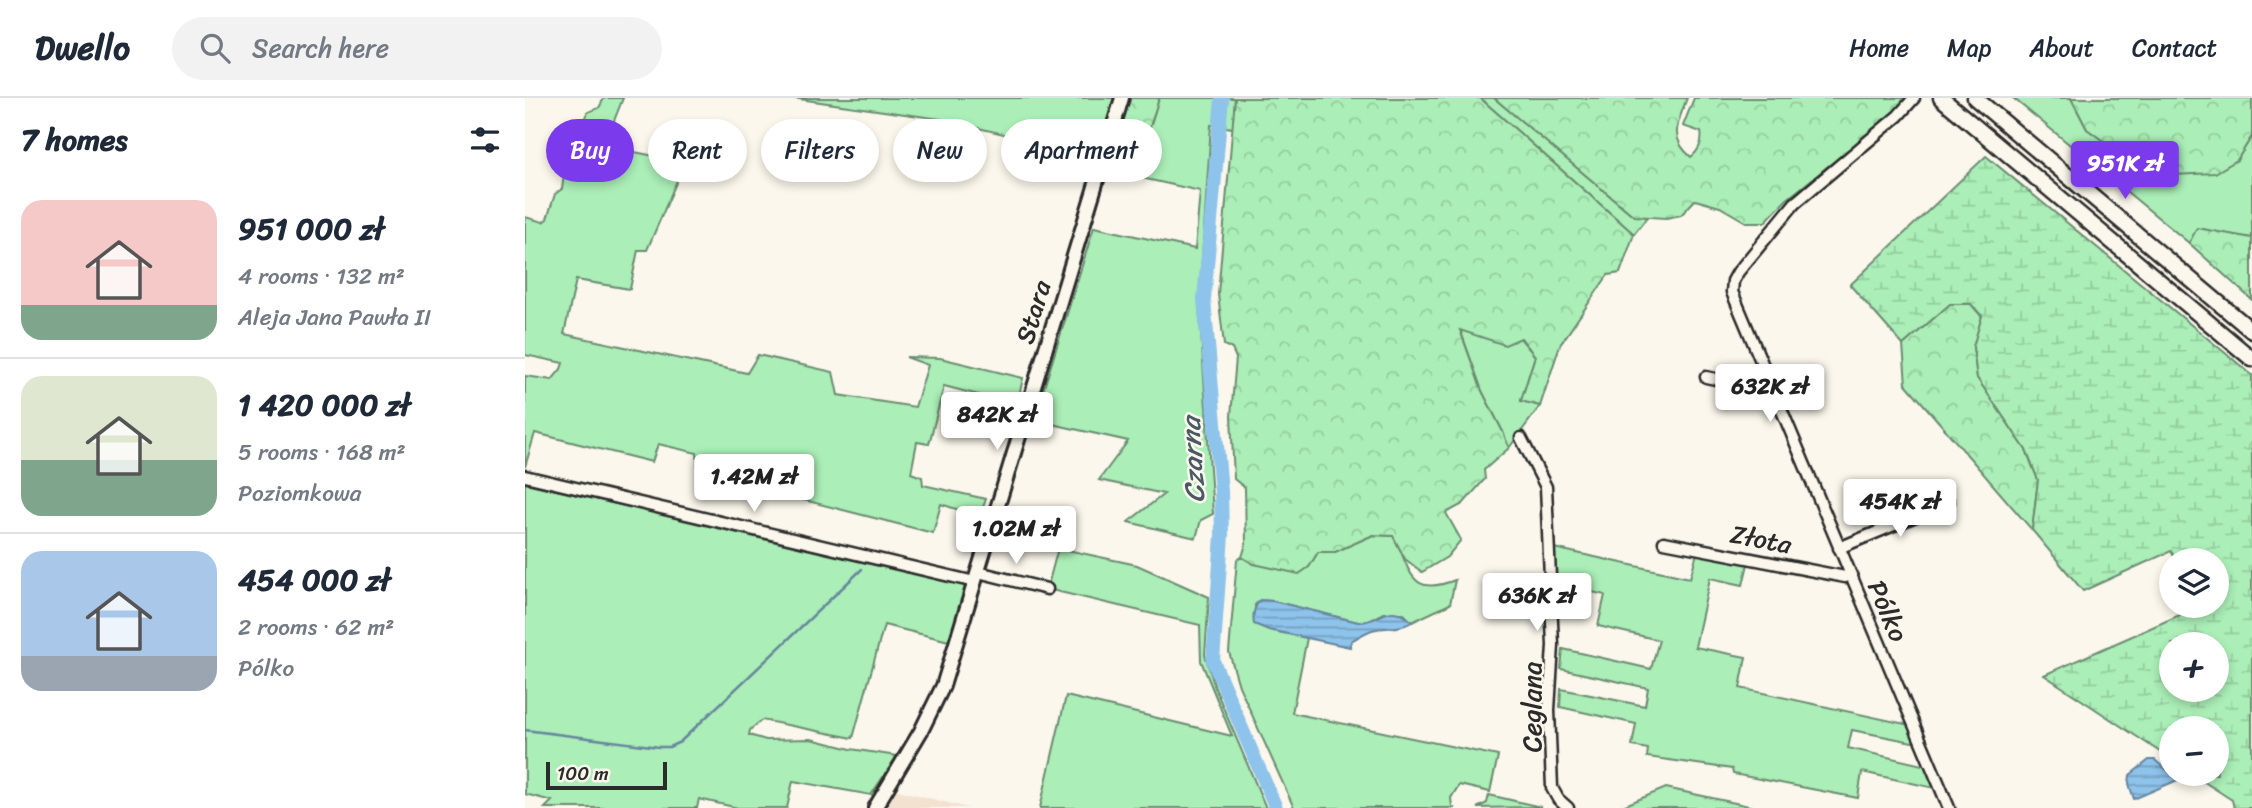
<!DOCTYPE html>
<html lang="en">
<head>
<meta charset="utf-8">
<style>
  body { margin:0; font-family:Sriracha,sans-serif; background:#f2f2f3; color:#1f2937; height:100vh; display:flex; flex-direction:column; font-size:26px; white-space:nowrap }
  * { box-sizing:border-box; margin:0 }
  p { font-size:23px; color:#747a83 }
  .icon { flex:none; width:38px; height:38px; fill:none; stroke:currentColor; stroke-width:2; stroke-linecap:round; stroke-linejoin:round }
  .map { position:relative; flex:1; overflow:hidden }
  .sheet { display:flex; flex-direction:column; background:#fff; width:525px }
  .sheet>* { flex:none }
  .banner { position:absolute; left:21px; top:21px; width:665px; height:63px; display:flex; gap:14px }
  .fabs { position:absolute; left:1634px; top:450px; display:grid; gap:14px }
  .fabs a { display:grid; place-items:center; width:70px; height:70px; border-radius:50%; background:#fff; box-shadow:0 4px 10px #0003; font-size:35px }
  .scale { position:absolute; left:21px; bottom:18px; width:121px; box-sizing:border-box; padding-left:7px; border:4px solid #2b2b2b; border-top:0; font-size:19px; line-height:24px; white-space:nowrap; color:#2b2b2b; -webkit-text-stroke:5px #fbf7ec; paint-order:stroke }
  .price { position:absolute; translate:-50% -60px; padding:0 16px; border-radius:7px; background:#fff; color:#222; font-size:23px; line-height:46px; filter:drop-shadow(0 2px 4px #0008) }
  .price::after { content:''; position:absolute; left:50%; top:42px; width:21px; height:16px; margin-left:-10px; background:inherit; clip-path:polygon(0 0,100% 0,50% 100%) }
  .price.on { background:#7c3aed; color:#fff }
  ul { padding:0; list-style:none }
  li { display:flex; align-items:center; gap:21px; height:175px; padding:0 21px }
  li+li { border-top:2px solid #e0e1e3 }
  li span { display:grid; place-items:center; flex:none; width:196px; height:140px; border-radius:21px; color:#555 }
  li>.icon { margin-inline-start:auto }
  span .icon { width:84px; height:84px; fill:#fffc; stroke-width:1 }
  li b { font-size:30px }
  h2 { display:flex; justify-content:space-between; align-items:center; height:84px; padding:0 21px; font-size:30px }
  .chip { padding:0 24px; border-radius:32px; background:#fff; box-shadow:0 4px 10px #0003; font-size:24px; line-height:63px }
  .chip.on { background:#7c3aed; color:#fff }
  header { display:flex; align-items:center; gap:42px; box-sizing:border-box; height:98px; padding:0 35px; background:#fff; border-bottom:2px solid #e0e1e3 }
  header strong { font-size:33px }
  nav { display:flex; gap:38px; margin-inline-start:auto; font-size:24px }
  .search { width:490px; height:63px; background:#f2f2f3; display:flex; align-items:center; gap:18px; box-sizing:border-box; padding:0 24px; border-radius:38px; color:#747a83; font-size:26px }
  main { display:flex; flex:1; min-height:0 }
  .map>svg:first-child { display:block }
</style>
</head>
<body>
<header>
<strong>Dwello</strong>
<div class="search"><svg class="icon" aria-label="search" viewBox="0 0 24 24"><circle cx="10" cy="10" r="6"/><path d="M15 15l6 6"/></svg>Search here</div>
<nav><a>Home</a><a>Map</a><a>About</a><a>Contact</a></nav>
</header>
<main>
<section class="sheet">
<h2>7 homes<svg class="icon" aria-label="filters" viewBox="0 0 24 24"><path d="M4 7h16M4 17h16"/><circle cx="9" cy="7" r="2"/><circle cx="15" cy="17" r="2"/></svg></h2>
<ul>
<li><span style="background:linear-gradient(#f6c9c9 75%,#7fa58c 0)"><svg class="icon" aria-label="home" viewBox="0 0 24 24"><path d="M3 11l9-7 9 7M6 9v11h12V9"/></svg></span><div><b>951 000 zł</b><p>4 rooms · 132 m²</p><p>Aleja Jana Pawła II</p></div></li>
<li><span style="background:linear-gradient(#dfe7d0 60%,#7fa58c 0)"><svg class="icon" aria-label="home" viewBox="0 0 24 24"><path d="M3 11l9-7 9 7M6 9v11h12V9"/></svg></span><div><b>1 420 000 zł</b><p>5 rooms · 168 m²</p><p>Poziomkowa</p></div></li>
<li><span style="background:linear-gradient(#a9c7e8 75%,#9aa5b1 0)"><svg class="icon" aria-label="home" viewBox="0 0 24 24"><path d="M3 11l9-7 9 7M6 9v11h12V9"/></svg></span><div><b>454 000 zł</b><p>2 rooms · 62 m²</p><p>Pólko</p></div></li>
</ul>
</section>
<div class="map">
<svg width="1727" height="710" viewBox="0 0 1727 710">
  <defs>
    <pattern id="forest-crowns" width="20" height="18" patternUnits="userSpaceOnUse" patternTransform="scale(1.75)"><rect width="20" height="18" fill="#abeeb7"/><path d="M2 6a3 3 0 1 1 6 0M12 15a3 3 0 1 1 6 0" fill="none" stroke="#93cc9e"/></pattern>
    <pattern id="wetland-marsh" width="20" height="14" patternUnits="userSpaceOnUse" patternTransform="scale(1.75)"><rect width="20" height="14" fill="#abeeb7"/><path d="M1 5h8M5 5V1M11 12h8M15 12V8" fill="none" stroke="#93cc9e"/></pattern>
    <pattern id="water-rules" width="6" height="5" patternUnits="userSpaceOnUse" patternTransform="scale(1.75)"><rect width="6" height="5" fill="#8ec3eb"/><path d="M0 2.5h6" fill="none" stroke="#749fbf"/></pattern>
  </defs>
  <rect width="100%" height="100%" fill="#fbf7ec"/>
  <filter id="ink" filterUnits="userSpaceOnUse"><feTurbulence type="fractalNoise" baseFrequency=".0143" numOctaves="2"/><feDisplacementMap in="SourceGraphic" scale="14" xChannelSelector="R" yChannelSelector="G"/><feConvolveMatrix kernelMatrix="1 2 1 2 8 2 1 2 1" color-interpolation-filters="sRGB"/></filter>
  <g filter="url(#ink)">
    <!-- built -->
    <path fill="#f3e2d0" d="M369,691L443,710H357Z"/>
    <!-- green -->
    <path fill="#abeeb7" stroke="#6b8c71" stroke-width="2" d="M79,0H98L79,48L160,64L122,152H113L105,191L51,182L39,236L222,275L233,257L308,274L313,297L390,309L403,267L381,259L415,260L498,280L492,307L419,288L404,346L392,344L386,375L397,379L398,387L461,401L457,412L437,413L416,406L408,435L173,375L172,355L133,346L127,364L10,335L0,369V278L27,282L36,271L38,265L0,257V119L18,124L22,121L30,96L37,91L40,69L63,14L74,10Z
      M267,0H589L569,69L564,56L415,21Z
      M634,0H710L708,30L686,27L674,205L688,416L676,422L671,440L603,424L639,396L574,382L603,343L509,322L569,129L670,151L675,93L585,73L592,45L618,51Z
      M955,0H969L1109,118H1123L1109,136Z
      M1488,0H1546L1562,31L1712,62L1727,38V140L1673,131L1664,145Z
      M935,231L980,246L995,240L1010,258L996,302L1015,308L984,350L978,334L957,293Z
      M0,385L441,486L424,543L359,527L328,640L237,622L225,632L224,637L241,642L286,641L326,651L372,658L346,697L268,683L262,710H213L174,701L172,710H20L27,703L0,696Z
      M848,437L869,438C886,472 884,500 930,482L925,506L887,524L878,515H858L843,524H833L748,503L735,502L730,507V526L744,532L782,540L767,615L973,658L965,694L934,687L926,700L927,709L930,710H769L714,588L704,554L712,462L717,459L729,466L784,469L793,454H810Z
      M533,450L612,467L684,499L680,557L690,590L741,710H515L541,598L707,638L676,563L675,527L522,491Z
      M1029,450L1165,480L1172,455L1223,466L1218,487L1185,480L1170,549L1221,559L1215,590L1385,627L1392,645L1327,632L1323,650L1402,668L1409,690L1337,674L1333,700L1208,676L1207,671L1122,659L1123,651L1107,648L1111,626L1035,609L1036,591L1120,608L1123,590L1036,571L1038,551L1126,571L1134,542L1073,528L1080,497L1029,485Z
      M1141,690L1224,708L1231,710H1093Z
      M964,697L1016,709L952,710L962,705Z"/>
    <!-- forest -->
    <path fill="url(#forest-crowns)" stroke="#6b8c71" stroke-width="2" d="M604,0H634L618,51L592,45Z
      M710,0H955L1109,136L1095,175L1083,177L1035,247L1015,308L996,303L1010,258L996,240L980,247L935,232L957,293L978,334L984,350L959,372L960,381L938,406L921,415L936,442L922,459L897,474L880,461L868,438L848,437L810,454H793L784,469L774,476L729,466L717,459L721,446L720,390L709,381L706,318L711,260L707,251L699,247L693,196Z
      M969,0H1162C1153,25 1143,39 1166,59C1174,53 1178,43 1176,34L1158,28L1169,0H1382L1367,17L1261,102L1240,124H1221L1195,109L1170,102L1156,117L1141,120L1109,118Z
      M1546,0H1727V38L1712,62L1690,75L1626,78L1562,31Z
      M1672,130L1727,140V202L1664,145Z
      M1425,206H1446L1457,219L1448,249L1452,280L1501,352L1513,382L1507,432L1381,286L1378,247Z"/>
    <!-- wetland -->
    <path fill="url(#wetland-marsh)" stroke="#6b8c71" stroke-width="2" fill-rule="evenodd" d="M1461,58L1727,277V710H1709L1707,702L1667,676H1692V630H1647V662L1519,577L1675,508H1692V462H1651L1646,453L1558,493L1507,432L1513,382L1501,352L1452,280L1448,249L1457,218L1446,206H1425L1378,247L1325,187ZM1647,546H1692V592H1647Z"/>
    <!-- water -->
    <path fill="url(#water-rules)" stroke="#66869e" stroke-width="2" d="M735,502L748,503L833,524C857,525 863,501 887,524C873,532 863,528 847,532C840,534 832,540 826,543L825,549L744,532L729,526C727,516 729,509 735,502Z
      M1624,662H1630L1653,682L1609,701L1604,686L1605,677Z"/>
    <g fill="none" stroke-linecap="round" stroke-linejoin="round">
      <!-- stream -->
      <path stroke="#66869e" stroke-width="2.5" d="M0,632L134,649H144L155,644L337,471"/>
      <!-- river -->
      <path stroke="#8ec3eb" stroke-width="14" d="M697,0L679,201L696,393L697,437L688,563L751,710"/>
      <defs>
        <path id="minor" d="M1389,0L1373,18L1270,105L1213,174L1208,183L1207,194L1424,710
          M1181,279L1248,293
          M996,340L1021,389L1028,547L1024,612L1027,690L1033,701L1043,710
          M0,378L450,484
          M1139,444L1320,479L1325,477
          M1314,450L1424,404
          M453,474L522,491"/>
        <path id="tertiary" d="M350,710L396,633L418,588L597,0"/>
        <path id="secondary" d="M1416,0L1727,261
          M1450,0L1727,233"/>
      </defs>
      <!-- minor casing -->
      <use href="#minor" stroke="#2b2b2b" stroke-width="15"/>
      <!-- tertiary casing -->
      <use href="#tertiary" stroke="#2b2b2b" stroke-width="18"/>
      <!-- secondary casing -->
      <use href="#secondary" stroke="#2b2b2b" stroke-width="19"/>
      <!-- minor -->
      <use href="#minor" stroke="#fbf7ec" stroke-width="10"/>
      <!-- tertiary -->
      <use href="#tertiary" stroke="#fbf7ec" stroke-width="12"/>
      <!-- secondary -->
      <use href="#secondary" stroke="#fbf7ec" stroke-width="14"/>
    </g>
  </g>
  <g text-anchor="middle" stroke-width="5" stroke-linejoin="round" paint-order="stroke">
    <!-- street labels -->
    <g font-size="26" fill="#2b2b2b" stroke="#fbf7ec">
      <text transform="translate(508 214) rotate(-73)" y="9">Stara</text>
      <text transform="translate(1236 441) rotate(11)" y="9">Złota</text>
      <text transform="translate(1363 513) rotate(67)" y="9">Pólko</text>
      <text transform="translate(1007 609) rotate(-90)" y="9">Ceglana</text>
    </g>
    <!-- water labels -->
    <g font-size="28" font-style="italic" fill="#495965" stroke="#fbf7ec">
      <text transform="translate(667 362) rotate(-93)" y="10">Czarna</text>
    </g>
  </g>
</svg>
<div class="fabs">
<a><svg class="icon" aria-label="layers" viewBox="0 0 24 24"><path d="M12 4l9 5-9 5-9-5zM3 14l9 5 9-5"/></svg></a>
<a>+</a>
<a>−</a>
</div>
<div class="scale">100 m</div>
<b class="price on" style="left:1600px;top:103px">951K zł</b>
<b class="price" style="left:1245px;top:326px">632K zł</b>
<b class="price" style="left:472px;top:354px">842K zł</b>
<b class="price" style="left:229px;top:416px">1.42M zł</b>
<b class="price" style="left:1375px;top:441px">454K zł</b>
<b class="price" style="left:491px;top:468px">1.02M zł</b>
<b class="price" style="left:1012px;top:535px">636K zł</b>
<div class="banner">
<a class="chip on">Buy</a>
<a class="chip">Rent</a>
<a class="chip">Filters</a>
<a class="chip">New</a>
<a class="chip">Apartment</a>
</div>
</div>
</main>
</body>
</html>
